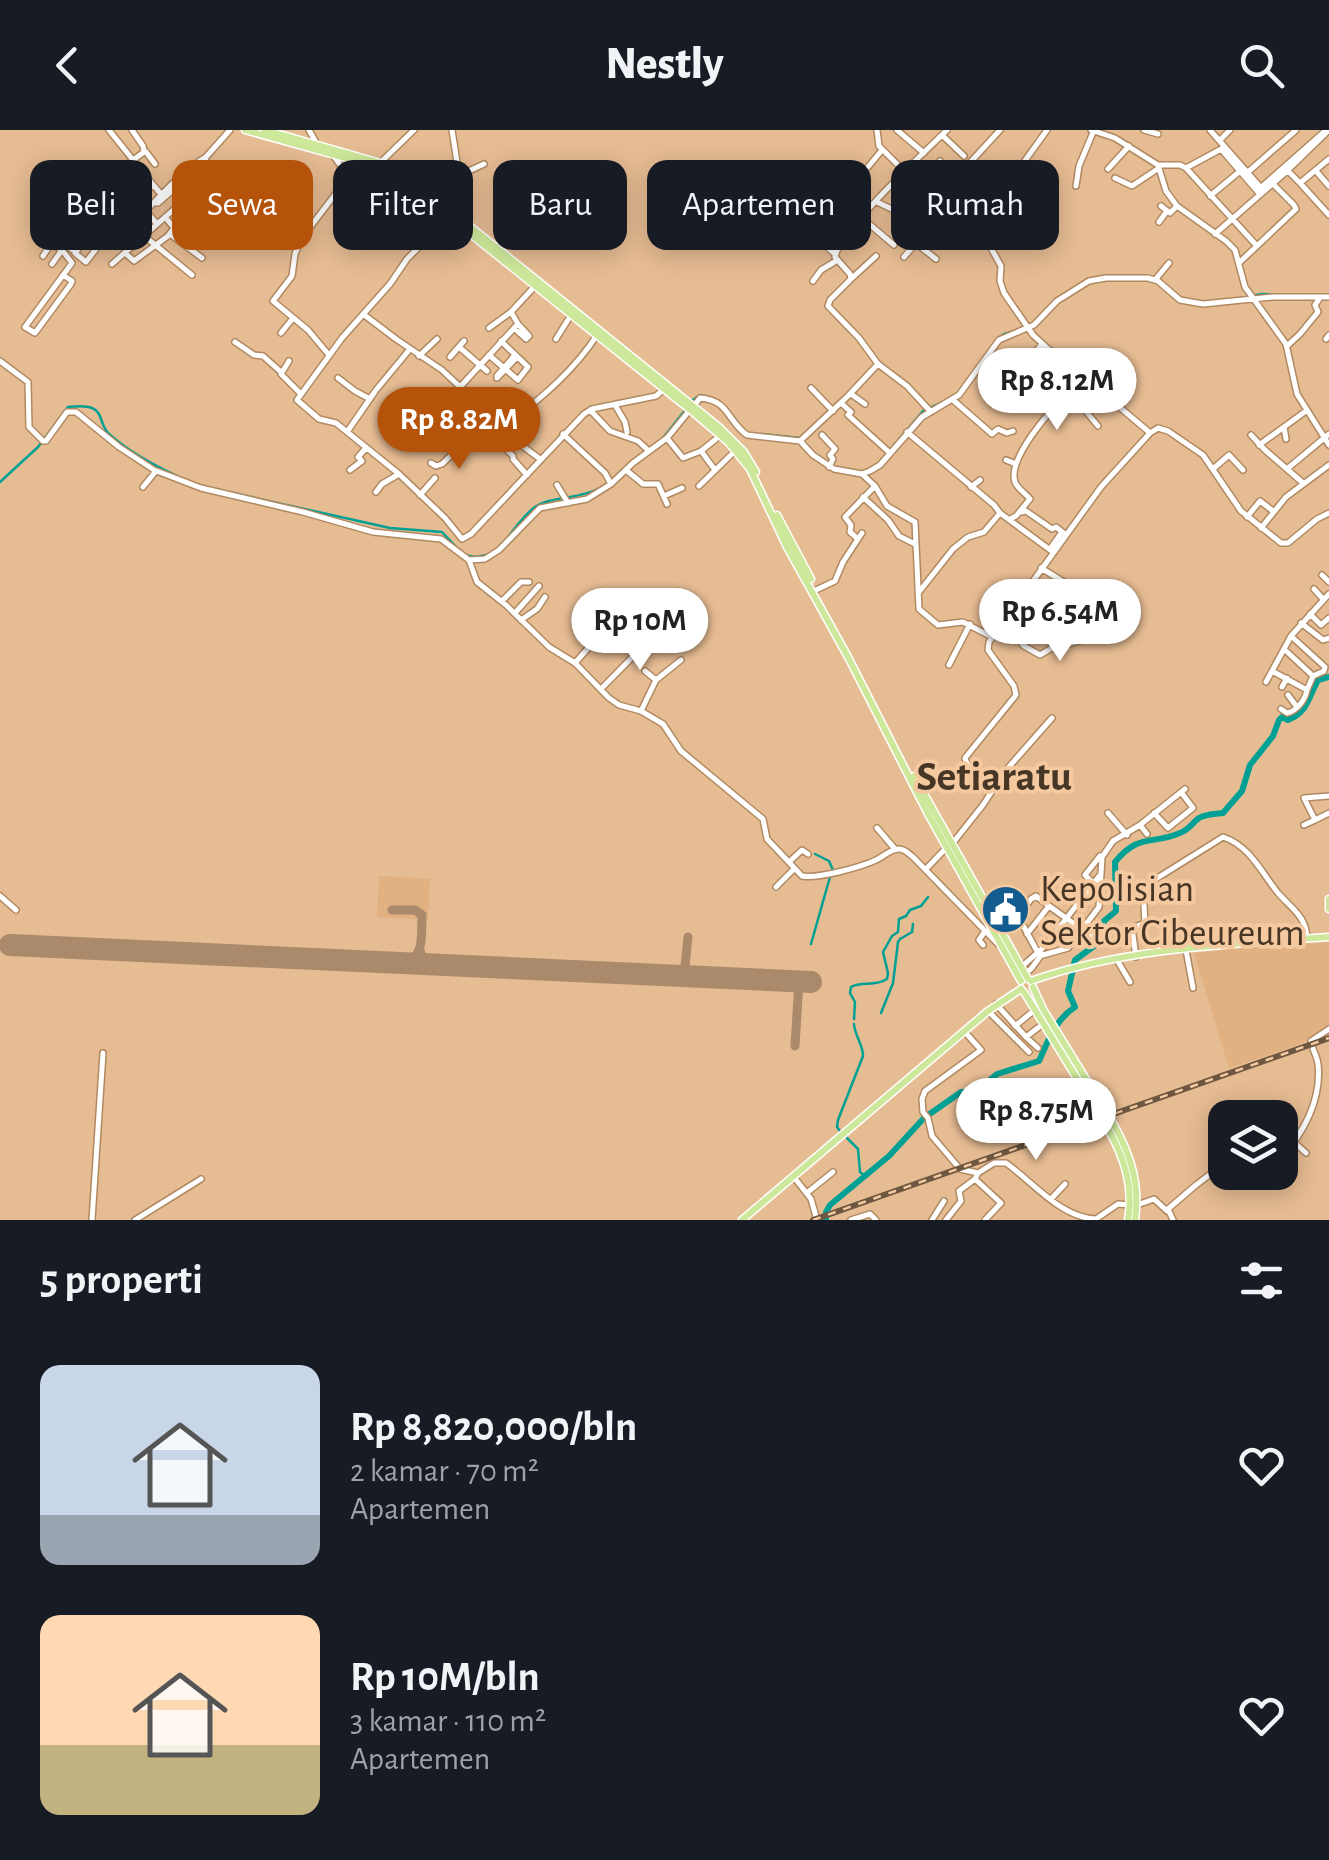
<!DOCTYPE html>
<html lang="id">
<head>
<meta charset="utf-8">
<style>
  body { margin:0; font-family:"Alegreya Sans",sans-serif; background:#242831; color:#f1f3f6; height:100vh; display:flex; flex-direction:column; font-size:38px; white-space:nowrap }
  * { box-sizing:border-box; margin:0 }
  p { font-size:32px; color:#9ea1a6 }
  .icon { flex:none; width:55px; height:55px; fill:none; stroke:currentColor; stroke-width:2; stroke-linecap:round; stroke-linejoin:round }
  .map { position:relative; height:1090px; overflow:hidden }
  .details { display:flex; flex-direction:column; background:#171b24; flex:1 }
  .details>* { flex:none }
  .banner { position:absolute; left:30px; top:30px; width:1270px; height:90px; display:flex; gap:20px }
  .controls { position:absolute; left:1208px; top:970px; display:grid; gap:20px }
  .controls a { display:grid; place-items:center; width:90px; height:90px; border-radius:20px; background:#171b24; box-shadow:0 5px 25px #0003; font-size:50px }
  .price { position:absolute; translate:-50% -85px; padding:0 22px; border-radius:35px; background:#fff; color:#222; font-size:32px; line-height:65px; filter:drop-shadow(0 2px 5px #0008) }
  .price::after { content:''; position:absolute; left:50%; top:60px; width:30px; height:22px; margin-left:-15px; background:inherit; clip-path:polygon(0 0,100% 0,50% 100%) }
  .price.current { background:#b45309; color:#fff }
  ul { padding:0; list-style:none }
  li { display:flex; align-items:center; gap:30px; height:250px; padding:0 40px }
  li span { display:grid; place-items:center; flex:none; width:280px; height:200px; border-radius:20px; color:#555 }
  li>.icon { margin-inline-start:auto }
  span .icon { width:120px; height:120px; fill:#fffc; stroke-width:1 }
  li b { font-size:42px }
  h2 { display:flex; justify-content:space-between; align-items:center; height:120px; padding:0 40px; font-size:42px }
  .tag { padding:0 35px; border-radius:20px; background:#171b24; box-shadow:0 5px 25px #0003; font-size:35px; line-height:90px }
  .tag.current { background:#b45309; color:#fff }
  header { display:flex; justify-content:space-between; align-items:center; height:130px; padding:0 40px; background:#171b24; font-size:45px; font-weight:800 }
  .map>svg:first-child { display:block }
</style>
</head>
<body>
<header><svg class="icon" aria-label="back" viewBox="0 0 24 24"><path d="M15 5l-7 7 7 7"/></svg>Nestly<svg class="icon" aria-label="search" viewBox="0 0 24 24"><circle cx="10" cy="10" r="6"/><path d="M15 15l6 6"/></svg></header>
<div class="map">
<svg width="1329" height="1090" viewBox="0 0 1329 1090">
  <rect width="100%" height="100%" fill="#e6bc93"/>
  <!-- built -->
  <path fill="#e1b182" d="M379,746L430,749L428,790L377,787Z
    M1329,810V899L1298,915L1229,938L1194,823Z"/>
  <g fill="none" stroke-linecap="round" stroke-linejoin="round">
    <!-- stream -->
    <path stroke="#00a194" stroke-width="2.5" d="M1241,168L1262,164L1303,165
      M996,210L1004,204L1015,201
      M690,272L700,265C719,269 727,277 738,293
      M761,304L800,308L802,310
      M663,308L686,279
      M878,334L923,281L943,272
      M620,342L645,321
      M0,352L38,317L68,277C76,276 85,275 92,278C103,282 100,296 109,304C129,322 155,336 179,347
      M215,359L390,398L442,402L459,420
      M508,407C516,397 525,384 535,377C552,366 579,369 598,359
      M466,425L475,427L487,425
      M815,724L829,731L833,740
      M811,814L830,747
      M881,883L893,853L898,812L900,809L912,802L913,794
      M854,889L855,872L850,863L851,857C862,851 875,857 887,849L888,843L883,822L892,806L898,802L899,789L906,786L910,780L921,776L928,767
      M840,1001L837,997L838,990L863,926C863,914 855,907 854,894
      M847,1008L858,1019L860,1042L864,1045"/>
    <!-- river -->
    <path stroke="#00a194" stroke-width="6" d="M826,1090V1082L830,1075L889,1026L924,988L961,962H976L997,944L1039,931C1048,911 1055,890 1075,877L1068,861L1075,830L1101,811L1104,791L1116,781L1115,732C1139,703 1151,715 1180,703C1189,700 1192,693 1199,688C1206,684 1215,684 1223,683L1242,661L1250,635L1273,606L1279,590L1282,587L1288,590C1308,582 1308,568 1318,550L1329,547"/>
    <!-- taxiway -->
    <path stroke="#aa8a6a" stroke-width="9" d="M392,780H415L422,785C421,803 425,825 407,833
      M420,821L423,828L431,834
      M684,846L688,807
      M795,916L799,851"/>
    <!-- runway -->
    <path stroke="#aa8a6a" stroke-width="22" d="M10,815L811,852"/>
    <defs>
      <path id="minor" d="M109,0L133,30
        M309,0L318,16
        M877,0L879,16L904,41
        M897,0L924,23
        M1047,0L1019,39L1006,66L982,102L1001,136L1000,151L1004,163L1033,205L1079,247L1098,259L1149,302
        M1091,0L1115,8L1158,35L1166,61L1177,76L1226,111L1235,120L1245,157L1286,214L1297,264L1329,315
        M1144,0L1158,4
        M1210,0L1261,58
        M942,5L964,26
        M1220,10L1230,0
        M1221,19L1258,62
        M146,22L155,34
        M916,31L941,47L947,42L952,47
        M940,31L946,43
        M205,32L220,50
        M380,33L414,0
        M1158,35H1180L1186,38L1257,116
        M868,37L882,20
        M1186,38L1223,18
        M60,39L71,55L97,70
        M1108,39L1129,16
        M1286,39L1300,53L1329,29
        M1316,41L1329,56
        M1248,42L1296,0
        M748,43L811,97L810,102L835,124
        M460,45L484,34
        M1115,48L1132,56L1159,38
        M149,50L161,64
        M1300,53L1329,85
        M71,55L66,64L111,97L112,101L104,109L81,92
        M1076,56L1079,36L1094,0
        M1257,61L1324,2H1327
        M83,62L100,38L112,48
        M133,66L157,94
        M1210,66L1239,42
        M137,70L153,55
        M877,72L898,82L933,108
        M155,73H158L205,32L206,27L230,0
        M180,73L194,87
        M1161,76L1170,83L1177,76
        M122,78L135,92
        M444,82L424,112L407,129L390,154L342,208L297,270L319,289L336,293L399,344L445,388L462,409L471,404L584,284L592,279L656,266L664,259
        M452,82L459,74L462,64L452,0
        M862,88L894,115
        M1159,92L1167,81
        M898,100L913,111L921,99
        M982,102L968,72L949,53L954,43L966,37L1000,0
        M170,104L202,128
        M1215,104L1287,41L1329,0
        M143,105L192,145
        M177,109L187,95L212,113
        M913,111L936,129
        M135,113L127,100C152,76 175,46 206,27
        M65,115L76,122L92,100
        M75,123L86,132L103,110
        M125,123L134,131L168,106L174,98L165,87
        M43,126L51,114L62,120L52,134
        M904,127L916,113
        M1240,132L1296,79L1294,75L1273,54
        M112,134L214,44
        M63,145L72,151L71,154L35,203L25,197L72,133L62,120L117,42L144,22L143,16L132,0
        M851,149L876,126
        M1155,150L1169,133
        M813,151L821,140L836,131
        M363,184L396,209L442,240L524,317L540,329
        M489,198L511,182
        M514,198L526,209L529,206L518,194L511,182L535,156
        M281,203L293,188
        M556,209L571,185
        M1326,209L1329,205
        M235,212L254,225L263,226L281,242
        M1287,216L1300,204L1318,182L1315,175L1319,169
        M459,217L487,241
        M329,225L308,200L273,171L292,146L295,124L301,109L347,49V44L332,24
        M489,225L518,250L528,237L501,211
        M515,225L497,246V248L517,227
        M419,226L437,209
        M450,227L464,211
        M0,231L28,252L29,297L43,311H46L67,282H76L119,317L154,340L201,358L303,382L373,402L441,409L469,430L477,452L506,475L549,517L575,533L609,568L619,575L641,581L663,594L681,621L763,689L767,709L802,746C818,749 861,737 876,730C883,727 890,719 899,719C905,719 908,723 913,727L998,814
        M289,231L281,244L300,263
        M1013,234L1035,223L1042,214
        M338,248L355,261L370,269
        M461,256L516,196
        M811,258L833,281
        M1071,263L1098,296
        M851,264L865,274
        M953,270L992,304L998,299L1007,303L1013,301
        M841,273L851,282L848,285L890,323
        M615,275L625,292L627,302
        M694,276L700,268C729,270 727,291 747,305L800,311L813,325L834,339L862,344L870,341L880,335L922,287L959,265L999,210L1034,195L1057,171L1089,151L1106,148H1148L1158,151L1180,170L1203,174L1273,167H1329
        M590,280L610,301L638,311L649,321
        M931,282L907,256L878,234L859,208L828,176L830,170L851,149L850,144L835,127C839,101 924,23 947,0
        M347,302L376,260L410,219
        M907,302L994,375L1000,383L984,402L968,407L953,419L919,462
        M563,304L605,343L611,354
        M822,305L835,319L830,325L833,329L829,337
        M1251,305L1265,320L1303,353
        M494,307L513,326V329L527,345
        M667,308L683,328L701,321L715,340
        M1286,309L1284,297L1306,281
        M488,311C527,278 569,249 597,205
        M800,311L848,266L878,234
        M1259,315L1284,297
        M701,321L716,309
        M1006,330L1016,334
        M431,333L436,336L442,334L491,287
        M1213,339L1229,325L1243,340
        M1287,339L1329,304
        M350,340L362,331L358,327L366,318
        M626,340L643,354H658L667,374
        M862,344L875,356L887,376L915,392L919,479L938,495L963,492L992,507
        M557,355L568,373
        M699,356L736,320
        M143,357L156,341
        M971,357L980,350
        M376,362L382,354L399,344
        M420,365L435,348
        M664,366L682,358
        M863,367L888,390L899,406L915,414
        M1021,382L1026,381L1052,399L1056,397L1065,404
        M1000,383L1053,422
        M1247,387L1260,371L1273,381
        M1010,389L1016,386L1030,369C1026,364 1017,358 1015,352C1007,330 1050,279 1066,266C1072,261 1080,257 1086,253
        M1261,398L1286,367L1329,335
        M858,409L850,402L851,395L845,387L875,356
        M1050,419L1062,402
        M469,430L485,429L499,420L540,378L587,369L611,354L633,333L667,308L690,280
        M1041,438L1080,462L1073,477L1057,497
        M1322,445L1329,452
        M1314,459L1323,469
        M816,460L835,451L843,432L862,403
        M502,471L521,452H529
        M515,483L539,456
        M1310,484L1321,495L1329,488
        M521,490L537,479L545,467
        M1003,492L1024,516L1040,525L1050,519L1083,510L1113,473
        M1301,493L1323,510L1329,508
        M1284,519L1313,546
        M575,533L614,489
        M949,535L970,494
        M645,541L656,550
        M1272,541L1307,560L1313,546L1324,541L1325,537L1291,506
        M1266,552L1291,506L1329,464
        M1282,557L1287,548
        M601,559L655,504
        M1288,565L1297,577
        M1281,579L1287,583C1297,581 1305,570 1307,560
        M641,581L656,550L681,530
        M993,655L1052,588
        M1108,683L1127,705
        M1154,683L1168,698L1193,678L1181,662
        M1315,690L1329,683
        M1140,695L1147,704
        M1304,695L1315,690L1304,668L1329,666
        M877,698L895,719
        M952,714L983,675L994,658L993,655L967,634L965,628L1016,565L1014,556L988,520L989,512L1101,357L1150,303L1158,298L1168,301L1203,325L1241,381L1281,413H1288L1317,389L1329,383
        M789,732L802,720L808,724
        M926,739L947,717
        M1093,753L1085,745L1100,726
        M776,757L794,739
        M0,766L16,780
        M1145,793L1162,791
        M1027,804L1049,776
        M1094,808C1075,794 1055,781 1036,766L1031,769L1018,786L1038,823L1043,825L1068,818L1099,777L1102,727L1113,711L1140,695L1185,659
        M983,815L979,810L985,801
        M1186,820L1193,858
        M1136,827L1132,798L1145,793L1143,757L1223,707C1250,716 1261,742 1278,763C1291,778 1306,786 1307,808
        M1117,830L1130,852
        M1019,839L1045,816L1100,745
        M1022,846L1031,839L1042,824
        M996,874L1026,907L1039,897
        M988,881L1029,922
        M1015,896L1031,883
        M964,901L981,920L925,961L922,969L923,982L928,988L932,1006L960,1039L978,1043L994,1033H1006C1034,1053 1061,1088 1096,1089L1118,1074L1131,1075
        M1026,907L1038,918
        M1295,1013L1306,1023
        M1213,1016L1224,1034
        M1280,1029C1303,1004 1322,970 1318,934C1317,926 1312,919 1311,911L1329,899
        M1248,1042L1260,1049L1268,1042
        M794,1047L811,1069L817,1090
        M975,1049L1001,1073L985,1090
        M808,1062L833,1042
        M1051,1069L1065,1054
        M1137,1075L1154,1069L1167,1081
        M92,1090L103,923
        M135,1090L201,1049
        M851,1090L870,1084L876,1090
        M932,1090L944,1071
        M946,1090L961,1071L959,1061L975,1049L978,1043
        M1173,1090L1168,1079L1196,1055L1225,1033"/>
      <path id="major" d="M245,0L353,30L387,41L403,50L694,283L728,312L750,339L787,417L848,527L927,682L1021,851
        M265,0L380,33L410,48L719,297L744,322L756,342
        M777,385L811,449
        M914,646L1028,849
        M1329,769V779
        M1031,851C1123,818 1232,814 1329,807
        M1033,857L1043,879L1105,980
        M1024,862L1098,983
        M1114,995C1131,1026 1140,1054 1135,1090
        M1107,997C1124,1027 1134,1056 1128,1090
        M742,1090L988,881L1021,859"/>
    </defs>
    <!-- minor casing -->
    <use href="#minor" stroke="#b18961" stroke-width="8"/>
    <!-- major casing -->
    <use href="#major" stroke="#fff" stroke-width="9"/>
    <!-- minor -->
    <use href="#minor" stroke="#fff" stroke-width="5"/>
    <!-- major -->
    <use href="#major" stroke="#cee89b" stroke-width="6"/>
    <defs>
      <path id="rail" d="M813,1090L1329,908"/>
    </defs>
    <!-- rail casing -->
    <use href="#rail" stroke="#6e5740" stroke-width="6"/>
    <!-- rail -->
    <use href="#rail" stroke="#f4c99f" stroke-width="2.5" stroke-dasharray="8" stroke-linecap="butt"/>
    <defs>
      <path id="major-bridge" d="M1105,980L1114,995
        M1098,983L1107,997"/>
    </defs>
    <!-- major-bridge casing -->
    <use href="#major-bridge" stroke="#fff" stroke-width="9" stroke-linecap="butt"/>
    <!-- major-bridge -->
    <use href="#major-bridge" stroke="#cee89b" stroke-width="6"/>
  </g>
  <!-- icons -->
  <defs>
    <symbol id="civic-disc" viewBox="-11 -11 22 22"><circle r="9.5" fill="#125c90" stroke="#f4c99f"/><path d="M-.6-6.5H3V-4.5H.6V-3L4-1V1h2V6H-6V1h2V-1L-.6-3ZM-1.2 2.5V6h2.4V2.5Z" fill="#fff"/></symbol>
  </defs>
  <g fill-rule="evenodd">
    <use href="#civic-disc" x="978" y="752" width="55" height="55"/>
  </g>
  <g text-anchor="middle" stroke-width="8" stroke-linejoin="round" paint-order="stroke">
    <!-- poi labels -->
    <g font-size="38" fill="#473625" stroke="#f4c99f" text-anchor="start">
      <text x="1040" y="771">Kepolisian<tspan x="1040" dy="44">Sektor Cibeureum</tspan></text>
    </g>
    <!-- quarter labels -->
    <g font-size="42" font-weight="bold" fill="#473625" stroke="#f4c99f">
      <text x="994" y="660">Setiaratu</text>
    </g>
  </g>
</svg>
<div class="controls">
<a><svg class="icon" aria-label="layers" viewBox="0 0 24 24"><path d="M12 4l9 5-9 5-9-5zM3 14l9 5 9-5"/></svg></a>
</div>
<b class="price" style="left:1057px;top:303px">Rp 8.12M</b>
<b class="price current" style="left:459px;top:342px">Rp 8.82M</b>
<b class="price" style="left:1060px;top:534px">Rp 6.54M</b>
<b class="price" style="left:640px;top:543px">Rp 10M</b>
<b class="price" style="left:1036px;top:1033px">Rp 8.75M</b>
<div class="banner">
<a class="tag">Beli</a>
<a class="tag current">Sewa</a>
<a class="tag">Filter</a>
<a class="tag">Baru</a>
<a class="tag">Apartemen</a>
<a class="tag">Rumah</a>
</div>
</div>
<section class="details">
<h2>5 properti<svg class="icon" aria-label="filters" viewBox="0 0 24 24"><path d="M4 7h16M4 17h16"/><circle cx="9" cy="7" r="2"/><circle cx="15" cy="17" r="2"/></svg></h2>
<ul>
<li><span style="background:linear-gradient(#c9d6e8 75%,#9aa5b1 0)"><svg class="icon" aria-label="home" viewBox="0 0 24 24"><path d="M3 11l9-7 9 7M6 9v11h12V9"/></svg></span><div><b>Rp 8,820,000/bln</b><p>2 kamar · 70 m²</p><p>Apartemen</p></div><svg class="icon" aria-label="heart" viewBox="0 0 24 24"><path d="M12 20l-8-8c-3-5 5-10 8-4 3-6 11-1 8 4z"/></svg></li>
<li><span style="background:linear-gradient(#ffd9b3 65%,#c2b280 0)"><svg class="icon" aria-label="home" viewBox="0 0 24 24"><path d="M3 11l9-7 9 7M6 9v11h12V9"/></svg></span><div><b>Rp 10M/bln</b><p>3 kamar · 110 m²</p><p>Apartemen</p></div><svg class="icon" aria-label="heart" viewBox="0 0 24 24"><path d="M12 20l-8-8c-3-5 5-10 8-4 3-6 11-1 8 4z"/></svg></li>
</ul>
</section>
</body>
</html>
